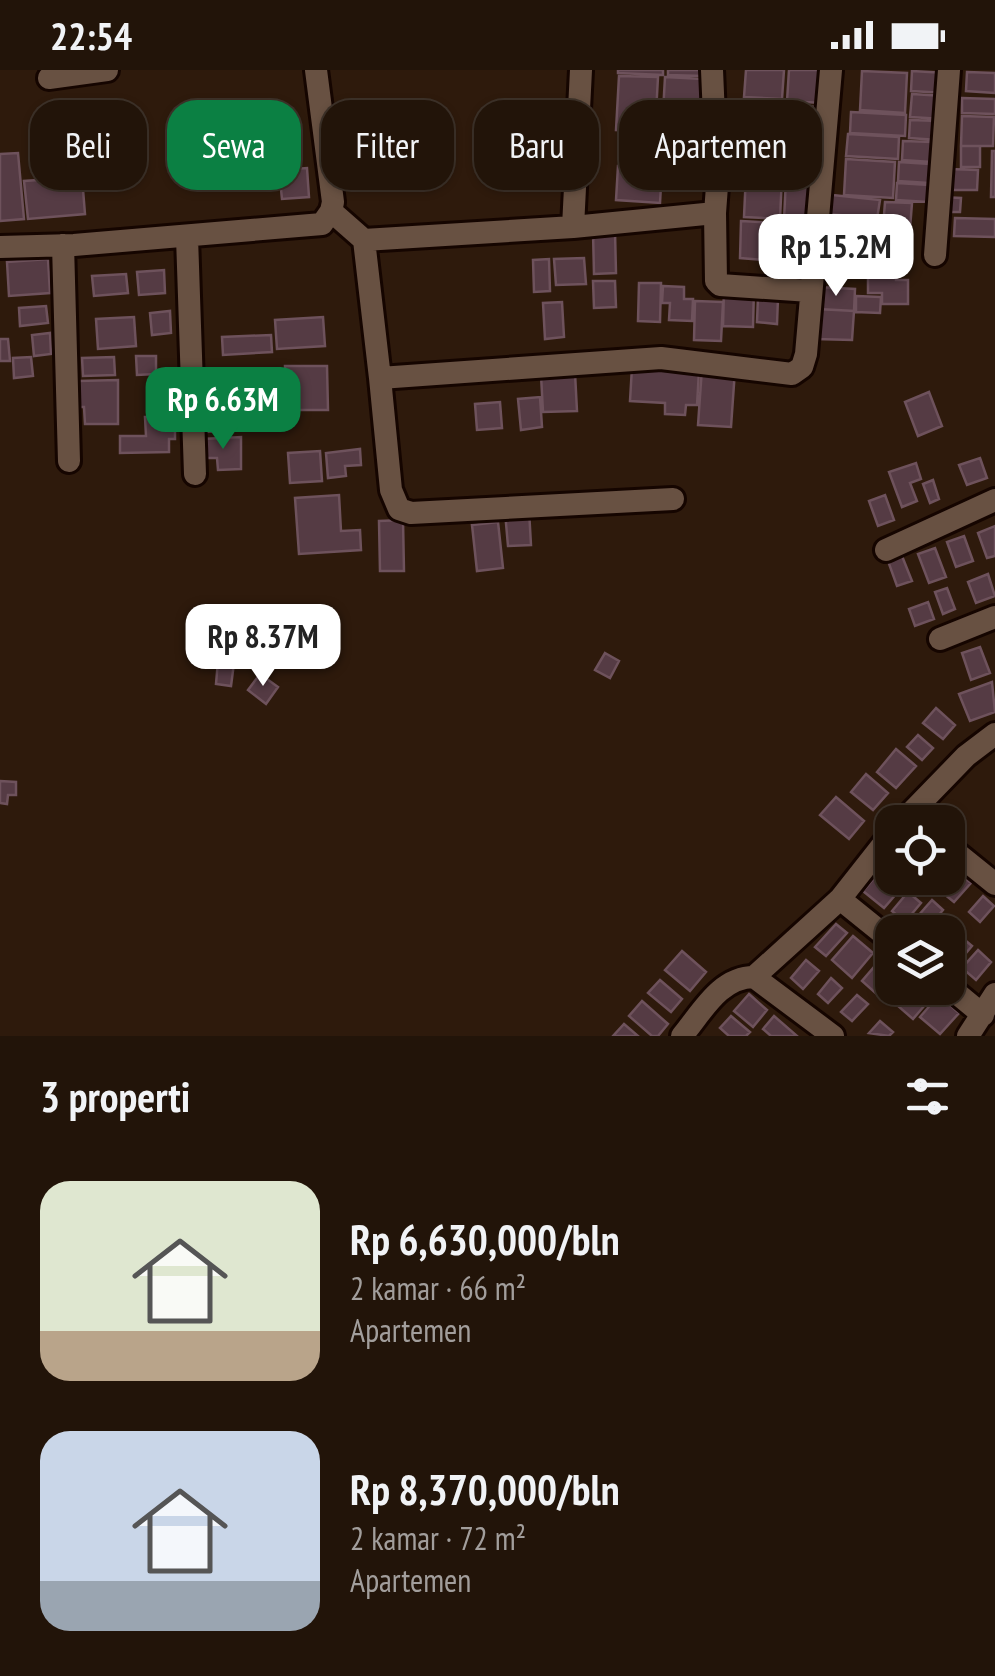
<!DOCTYPE html>
<html lang="id">
<head>
<meta charset="utf-8">
<style>
  body { margin:0; font-family:"PT Sans Narrow",sans-serif; background:#2a1d12; color:#f1f3f6; height:100vh; display:flex; flex-direction:column; font-size:38px; white-space:nowrap }
  * { box-sizing:border-box; margin:0 }
  p { font-size:32px; color:#a29e9c }
  .icon { flex:none; width:55px; height:55px; fill:none; stroke:currentColor; stroke-width:2; stroke-linecap:round; stroke-linejoin:round }
  .map { position:relative; height:966px; overflow:hidden }
  .panel { display:flex; flex-direction:column; background:#221409; flex:1 }
  .panel>* { flex:none }
  .banner { position:absolute; left:30px; top:30px; width:935px; height:90px; display:flex; gap:20px }
  .buttons { position:absolute; left:875px; top:735px; display:grid; gap:20px }
  .buttons a { display:grid; place-items:center; width:90px; height:90px; border-radius:20px; background:#221409; box-shadow:0 2px 8px #0004,0 0 0 2px #3f332a; font-size:50px }
  .price { position:absolute; translate:-50% -85px; padding:0 22px; border-radius:20px; background:#fff; color:#222; font-size:32px; line-height:65px; filter:drop-shadow(0 2px 5px #0008) }
  .price::after { content:''; position:absolute; left:50%; top:60px; width:30px; height:22px; margin-left:-15px; background:inherit; clip-path:polygon(0 0,100% 0,50% 100%) }
  .price.on { background:#0b8043; color:#fff }
  ul { padding:0; list-style:none }
  li { display:flex; align-items:center; gap:30px; height:250px; padding:0 40px }
  li span { display:grid; place-items:center; flex:none; width:280px; height:200px; border-radius:30px; color:#555 }
  li>.icon { margin-inline-start:auto }
  span .icon { width:120px; height:120px; fill:#fffc; stroke-width:1 }
  li b { font-size:42px }
  h2 { display:flex; justify-content:space-between; align-items:center; height:120px; padding:0 40px; font-size:42px }
  .pill { padding:0 35px; border-radius:30px; background:#221409; box-shadow:0 2px 8px #0004,0 0 0 2px #3f332a; font-size:35px; line-height:90px }
  .pill.on { background:#0b8043; color:#fff }
  .status { display:flex; justify-content:space-between; align-items:center; height:70px; padding:0 50px; background:#221409; direction:ltr }
  .status svg { height:28px; fill:currentColor }
  .map>svg:first-child { display:block }
</style>
</head>
<body>
<div class="status"><b>22:54</b><svg viewBox="0 0 49 12"><path d="M0 12V9h3v3zM5 12V6h3v6zM10 12V3h3v9zM15 12V0h3v12zM26 1h20v11H26zM47 4h2v5h-2z"/></svg></div>
<div class="map">
<svg width="995" height="966" viewBox="0 0 995 966">
  <rect width="100%" height="100%" fill="#2e1a0c"/>
  <!-- building -->
  <path fill="#553b44" stroke="#6e525c" stroke-width="2.5" d="M618,0H663V5L618,3Z
    M668,0H703V6L668,5Z
    M746,0H784L782,29L744,27Z
    M789,0H824L822,33L787,31Z
    M862,1L907,3L905,43L860,40Z
    M912,1L946,3L945,23L911,21Z
    M967,2L995,3V23L966,21Z
    M619,6L658,7L655,62L616,60Z
    M665,7L703,9L700,62L662,60Z
    M912,24L944,26L943,49L910,47Z
    M962,28L995,29V44L962,43Z
    M747,31L785,33L782,80L745,78Z
    M790,36L821,37L819,82L787,80Z
    M544,39L573,41L571,76L542,74Z
    M851,42L906,45L905,66L850,63Z
    M962,46L994,47L993,76H961Z
    M910,50L939,51L938,70L909,68Z
    M848,64L899,67L898,89L846,86Z
    M645,71L668,72L667,95L644,94Z
    M903,71L933,72L932,92L902,90Z
    M961,76H980V97H961Z
    M992,81H995V127H991Z
    M18,83L24,149L0,151V84Z
    M846,89L895,92L893,128L844,125Z
    M899,92L930,94L929,113L898,111Z
    M618,96L662,98L660,133L616,130Z
    M307,98L309,127L282,129L279,100Z
    M948,99L978,100L977,120H948Z
    M746,104L782,106L780,149L744,147Z
    M82,107L85,144L28,149L24,111Z
    M786,108L815,110L813,152L784,150Z
    M897,113L929,115L928,132L896,130Z
    M823,124L880,130L877,149L821,143Z
    M940,127L961,128L960,142H940Z
    M885,132L912,133L910,159L883,158Z
    M955,148L995,149V167L954,166Z
    M835,149H855L854,172L834,171Z
    M741,151L778,153L776,191L740,188Z
    M782,154L812,156L810,193L780,191Z
    M593,162H615L616,203L594,204Z
    M833,174H866V195H859V201H846V195H833Z
    M868,186H896V210H908V234H882V223H868Z
    M584,188L586,214L556,215L554,189Z
    M48,189L50,223L9,226L7,192Z
    M549,189L550,221L534,222L533,190Z
    M164,200L165,223L139,225L137,202Z
    M126,204L128,223L94,226L92,206Z
    M593,211H615L616,237L594,238Z
    M639,213H661L660,252L638,251Z
    M663,216L684,217V229H693L692,251L669,250L670,233H662Z
    M819,217L855,219L854,241L818,239Z
    M724,219H754L753,257L723,256Z
    M856,226L881,227L880,243L856,242Z
    M758,227L778,228L777,254L757,252Z
    M695,231L723,232L721,271L694,270Z
    M562,232L564,267L545,269L543,233Z
    M46,236L48,253L20,256L19,238Z
    M818,239L854,241L852,270L816,269Z
    M170,241L171,263L152,265L150,243Z
    M134,247L136,276L98,279L96,249Z
    M323,247L325,276L277,279L275,250Z
    M50,263L51,284L34,286L32,265Z
    M271,265L272,282L223,285L222,267Z
    M0,269H8L10,291H0Z
    M136,286H156V304L137,305Z
    M31,287L33,306L14,308L13,288Z
    M114,287L115,305L83,306L82,288Z
    M285,296H327L328,340H286Z
    M632,297L699,301L697,335H686L685,345L665,344V333L630,331Z
    M702,298L735,300L731,357L698,355Z
    M575,303L577,341L543,342L541,305Z
    M118,310V354H85L84,337H78V311Z
    M929,322L942,356L918,366L905,332Z
    M540,327L542,357L521,360L518,329Z
    M500,332L502,358L477,360L475,334Z
    M253,336L254,360L205,362L204,338Z
    M145,347H175V369H169V382L120,383V366H146Z
    M241,367V399L218,400L217,388H202L201,369Z
    M360,379L361,395L345,396L346,406L328,408L326,383Z
    M320,381L322,411L290,413L288,383Z
    M980,388L987,408L967,415L959,395Z
    M916,393L921,409L910,413L917,431L902,437L889,402Z
    M933,410L939,429L930,433L923,414Z
    M339,425L341,461L360,460L361,480L299,484L295,428Z
    M885,425L894,450L878,456L869,431Z
    M529,440L531,475L508,476L505,442Z
    M403,450L404,501H380L379,451Z
    M498,452L503,498L477,501L472,455Z
    M995,456V486L987,488L978,463Z
    M964,466L973,491L956,497L947,472Z
    M935,478L946,507L929,513L918,484Z
    M902,486L912,511L897,516L888,491Z
    M988,504L995,526L976,533L968,512Z
    M947,518L955,539L943,544L935,522Z
    M928,532L934,549L915,556L909,539Z
    M980,577L990,603L971,610L962,583Z
    M605,583L619,591L610,608L595,600Z
    M218,591L234,593L231,616L216,614Z
    M260,604L278,617L266,634L248,620Z
    M992,612L995,642L970,651L959,624Z
    M936,638L955,655L943,669L923,653Z
    M918,665L933,678L922,690L907,677Z
    M896,679L916,696L896,718L877,702Z
    M866,704L888,723L873,740L851,722Z
    M0,711L16,712V725H8L7,734L0,733Z
    M836,727L864,751L849,769L820,745Z
    M883,798L904,815L884,838L863,821Z
    M955,800L971,813L954,832L938,819Z
    M912,808H941L929,821Z
    M908,822L921,833L905,852L892,841Z
    M983,826L994,836L980,852L969,842Z
    M932,830L943,840L925,862H919L910,855Z
    M836,854L847,863L826,886L815,877Z
    M853,866L873,883L852,908L832,890Z
    M960,866L972,876L961,889L949,879Z
    M978,880L991,892L976,910L962,898Z
    M682,881L706,902L690,921L665,900Z
    M806,890L819,901L803,919L791,908Z
    M880,890L892,900V913L880,927L862,911Z
    M831,908L842,918L828,933L818,924Z
    M660,910L682,929L671,942L648,923Z
    M900,918H919L931,928L913,949L890,929Z
    M749,924L767,940L753,957L734,941Z
    M857,925L868,934L852,951L841,942Z
    M939,925L959,943L940,964L920,947Z
    M642,931L668,954L658,966H652L629,946Z
    M731,946L750,962L746,966H729L720,958Z
    M774,946L797,966H771L763,959Z
    M880,951L893,962L889,966L869,963Z
    M624,954L638,966H613Z"/>
  <g fill="none" stroke-linecap="round" stroke-linejoin="round">
    <defs>
      <path id="minor" d="M49,8L107,0
        M717,101H819
        M331,141L364,170L380,308L661,288L792,304L802,297L806,284L831,0
        M715,143L716,211L720,215L810,221
        M573,157L581,0
        M187,167L195,404
        M364,170L573,157L715,143L717,116L712,0
        M63,175L69,391
        M0,177L74,175L322,154L331,141L333,132L316,0
        M935,185L949,0
        M380,308L391,420L399,439L411,443L673,429
        M886,480L995,430
        M940,569L995,547
        M902,752L966,686L995,664
        M948,776L995,814
        M840,829L892,871
        M754,907L833,966
        M948,916L983,945
        M682,966C702,942 720,907 754,907L840,829L892,763
        M968,966L995,924"/>
    </defs>
    <!-- minor casing -->
    <use href="#minor" stroke="#150500" stroke-width="28"/>
    <!-- minor -->
    <use href="#minor" stroke="#685142" stroke-width="22"/>
  </g>
</svg>
<div class="buttons">
<a><svg class="icon" aria-label="locate" viewBox="0 0 24 24"><circle cx="12" cy="12" r="6"/><path d="M12 2v4M12 18v4M2 12h4M18 12h4"/></svg></a>
<a><svg class="icon" aria-label="layers" viewBox="0 0 24 24"><path d="M12 4l9 5-9 5-9-5zM3 14l9 5 9-5"/></svg></a>
</div>
<b class="price" style="left:836px;top:229px">Rp 15.2M</b>
<b class="price on" style="left:223px;top:382px">Rp 6.63M</b>
<b class="price" style="left:263px;top:619px">Rp 8.37M</b>
<div class="banner">
<a class="pill">Beli</a>
<a class="pill on">Sewa</a>
<a class="pill">Filter</a>
<a class="pill">Baru</a>
<a class="pill">Apartemen</a>
</div>
</div>
<section class="panel">
<h2>3 properti<svg class="icon" aria-label="filters" viewBox="0 0 24 24"><path d="M4 7h16M4 17h16"/><circle cx="9" cy="7" r="2"/><circle cx="15" cy="17" r="2"/></svg></h2>
<ul>
<li><span style="background:linear-gradient(#dfe7d0 75%,#b9a48a 0)"><svg class="icon" aria-label="home" viewBox="0 0 24 24"><path d="M3 11l9-7 9 7M6 9v11h12V9"/></svg></span><div><b>Rp 6,630,000/bln</b><p>2 kamar · 66 m²</p><p>Apartemen</p></div></li>
<li><span style="background:linear-gradient(#c9d6e8 75%,#9aa5b1 0)"><svg class="icon" aria-label="home" viewBox="0 0 24 24"><path d="M3 11l9-7 9 7M6 9v11h12V9"/></svg></span><div><b>Rp 8,370,000/bln</b><p>2 kamar · 72 m²</p><p>Apartemen</p></div></li>
</ul>
</section>
</body>
</html>
